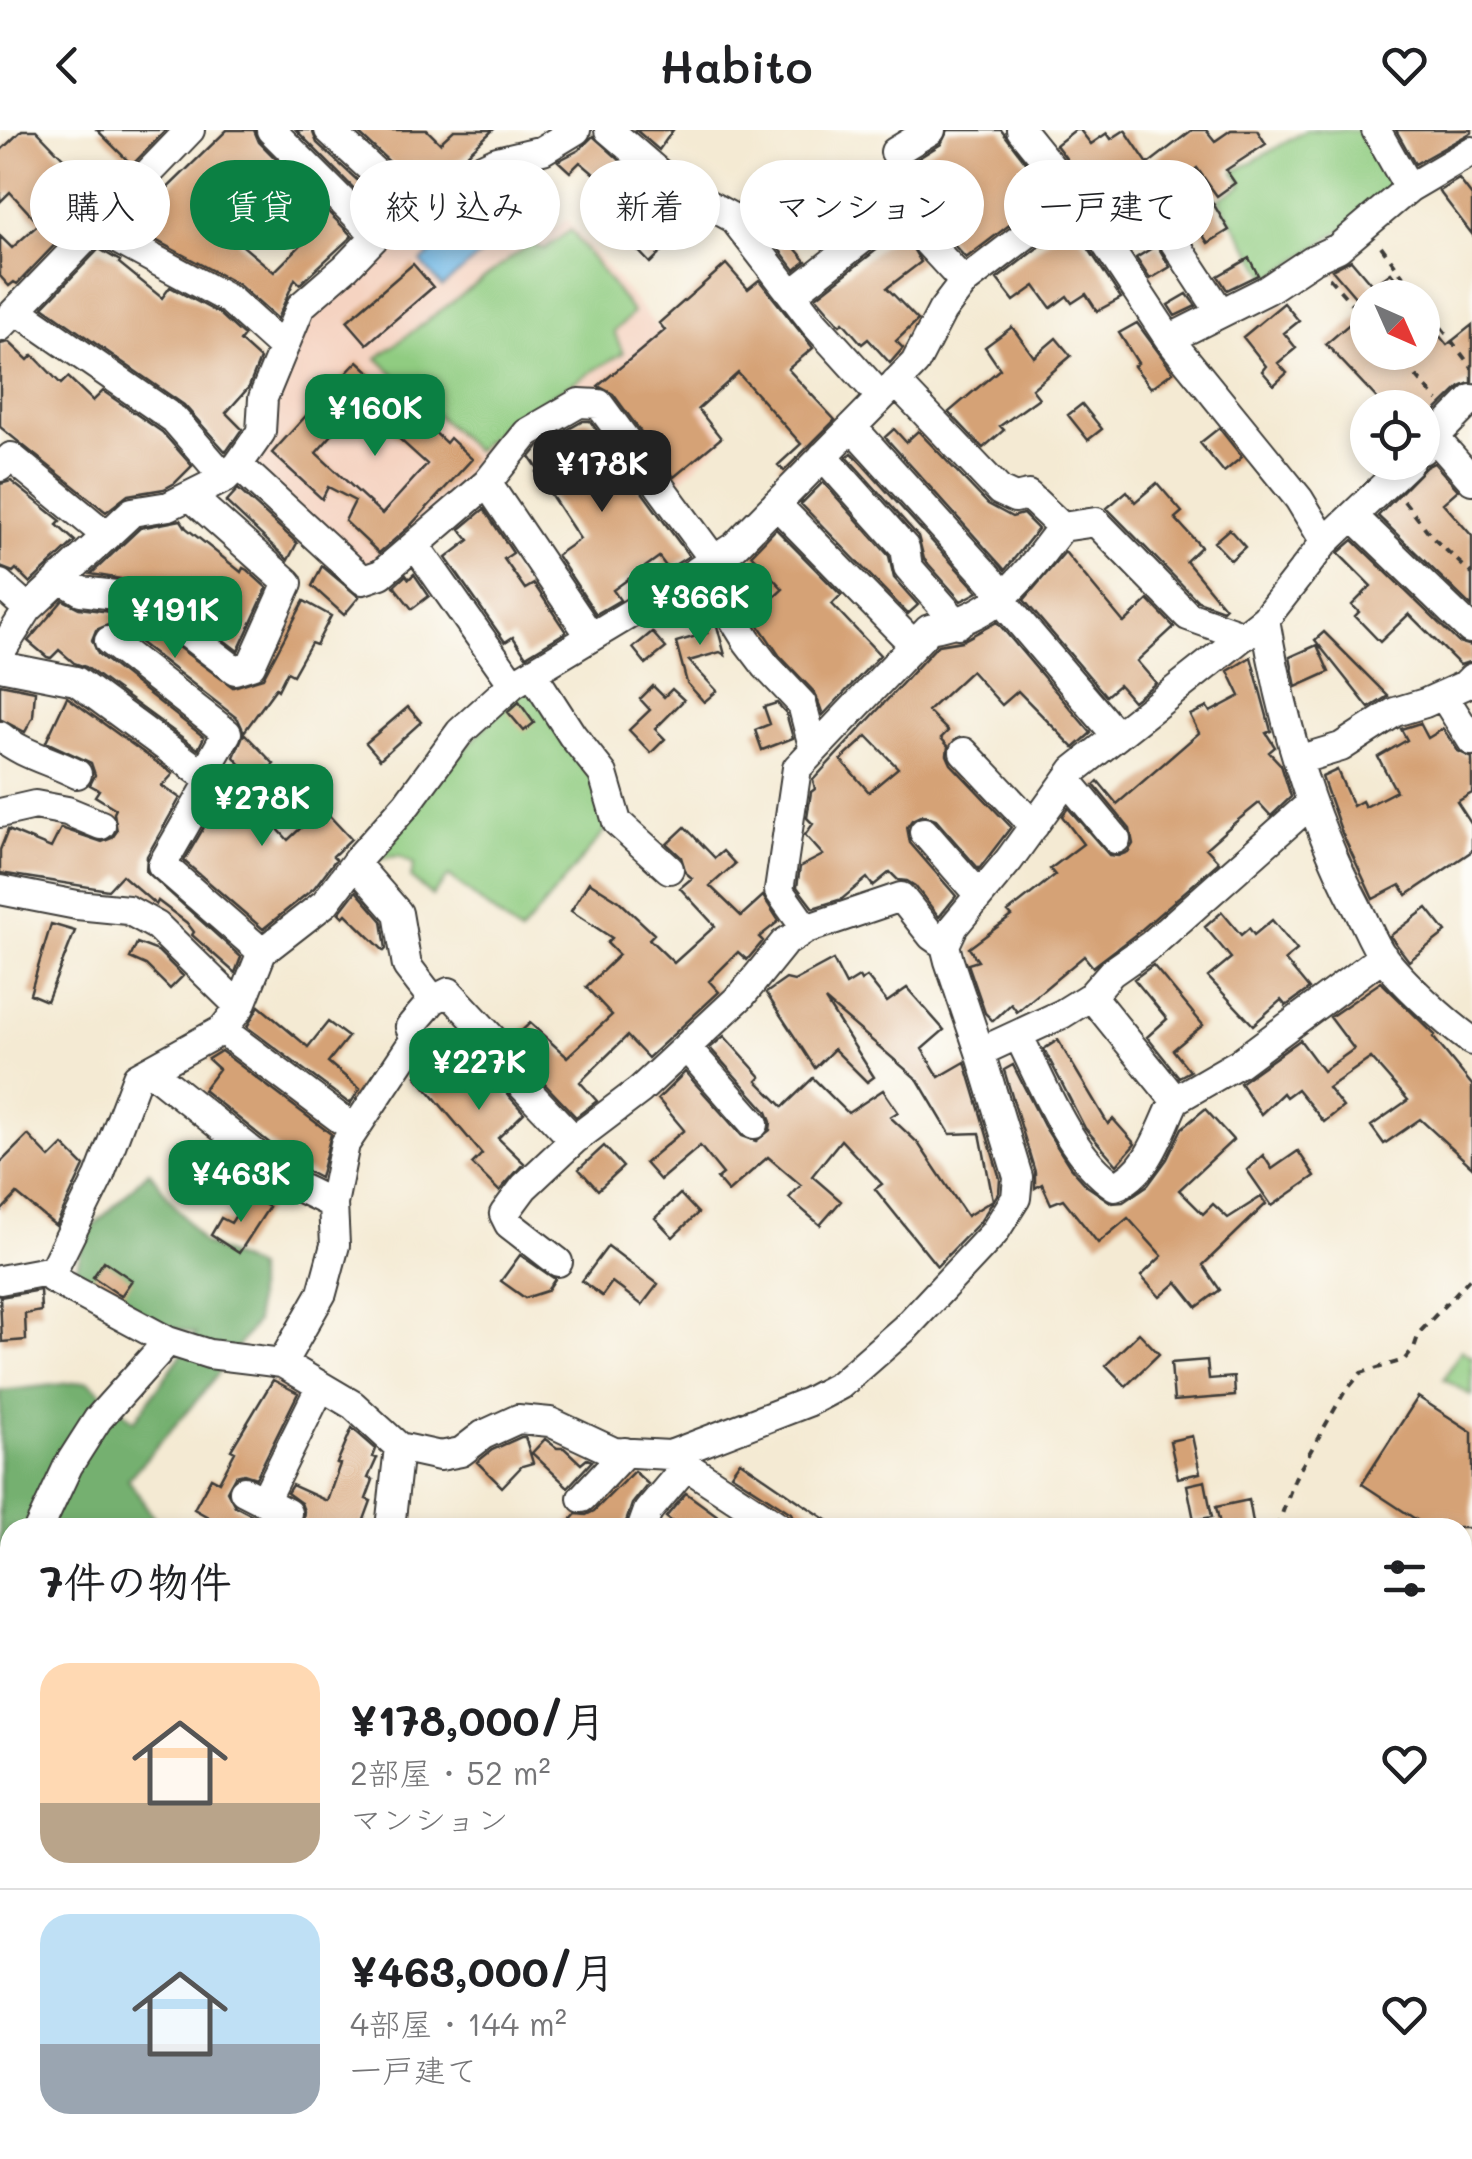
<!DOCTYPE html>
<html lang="ja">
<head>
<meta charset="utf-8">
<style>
  body { margin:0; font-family:Mali,"Klee One",sans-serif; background:#f6f6f6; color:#202124; height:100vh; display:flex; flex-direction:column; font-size:38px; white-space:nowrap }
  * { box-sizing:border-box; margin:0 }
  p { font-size:32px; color:#757577 }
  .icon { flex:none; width:55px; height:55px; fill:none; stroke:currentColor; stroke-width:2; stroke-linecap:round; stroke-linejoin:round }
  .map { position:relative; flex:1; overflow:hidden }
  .side { position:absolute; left:0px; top:1388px; width:1472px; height:642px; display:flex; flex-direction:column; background:#fff; border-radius:30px 30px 0 0; box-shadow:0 5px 15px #0003 }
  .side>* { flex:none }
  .hud { position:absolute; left:30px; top:30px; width:1412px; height:90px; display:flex; gap:20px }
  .needle { width:65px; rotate:135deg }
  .buttons { position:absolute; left:1350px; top:150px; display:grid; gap:20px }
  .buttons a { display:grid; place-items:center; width:90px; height:90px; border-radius:50%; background:#fff; box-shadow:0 5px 15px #0003; font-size:50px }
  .price { position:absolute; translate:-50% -85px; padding:0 22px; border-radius:20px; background:#0b8043; color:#fff; font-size:32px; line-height:65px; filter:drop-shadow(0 2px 5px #0008) }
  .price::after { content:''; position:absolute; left:50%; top:60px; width:30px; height:22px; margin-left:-15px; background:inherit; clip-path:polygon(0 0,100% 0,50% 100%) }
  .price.on { background:#222; color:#fff }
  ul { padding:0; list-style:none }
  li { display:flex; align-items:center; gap:30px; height:250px; padding:0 40px }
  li+li { border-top:2px solid #e0e0e0 }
  li span { display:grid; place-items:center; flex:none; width:280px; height:200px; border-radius:30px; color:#555 }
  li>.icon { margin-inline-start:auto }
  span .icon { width:120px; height:120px; fill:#fffc; stroke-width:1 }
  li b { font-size:42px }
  h2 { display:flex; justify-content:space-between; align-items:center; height:120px; padding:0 40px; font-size:42px }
  .tag { padding:0 35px; border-radius:45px; background:#fff; box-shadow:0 5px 15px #0003; font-size:35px; line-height:90px }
  .tag.on { background:#0b8043; color:#fff }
  header { display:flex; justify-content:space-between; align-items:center; height:130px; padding:0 40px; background:#fff; font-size:45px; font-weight:600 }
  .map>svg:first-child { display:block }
</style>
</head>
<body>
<header><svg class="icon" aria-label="back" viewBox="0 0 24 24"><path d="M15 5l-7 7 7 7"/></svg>Habito<svg class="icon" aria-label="heart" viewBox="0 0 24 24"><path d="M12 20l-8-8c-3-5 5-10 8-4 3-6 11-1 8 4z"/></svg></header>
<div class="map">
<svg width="1472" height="2029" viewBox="0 0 1472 2029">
  <rect width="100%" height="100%" fill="#fdfcf7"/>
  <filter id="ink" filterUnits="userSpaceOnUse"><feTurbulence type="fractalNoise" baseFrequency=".01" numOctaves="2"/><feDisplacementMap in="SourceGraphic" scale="20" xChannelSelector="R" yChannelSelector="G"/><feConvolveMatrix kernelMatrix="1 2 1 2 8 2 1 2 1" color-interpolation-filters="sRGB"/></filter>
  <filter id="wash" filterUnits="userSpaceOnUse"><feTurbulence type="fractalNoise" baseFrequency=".0048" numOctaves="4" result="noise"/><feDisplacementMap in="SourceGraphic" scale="40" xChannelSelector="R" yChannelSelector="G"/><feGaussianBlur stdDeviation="2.25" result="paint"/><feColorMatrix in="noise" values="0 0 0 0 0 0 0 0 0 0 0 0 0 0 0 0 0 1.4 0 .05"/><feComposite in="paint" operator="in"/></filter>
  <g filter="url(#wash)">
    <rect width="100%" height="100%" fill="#f4ead3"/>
    <!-- built -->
    <path fill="#f5d3c1" d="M477,65L498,74L518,103L541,106L567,89L675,219L664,227L726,307L672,359L600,262L492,335L366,440L252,333L308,182L364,139L435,69L447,85Z"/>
    <!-- green -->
    <path fill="#90cc81" stroke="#56744e" stroke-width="2.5" d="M1307,0H1362L1395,56L1351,94L1269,149L1218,70L1242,55L1234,42Z
      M571,100L633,183L614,202L623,223L510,290L475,321L377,228L530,114L544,119Z
      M529,549L601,649L610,695L520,804L449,746L432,766L411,748L414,734L399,726L381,728L373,720Z
      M1461,1220L1472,1227V1266L1444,1249Z"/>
    <!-- forest -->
    <path fill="#74b06f" stroke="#486646" stroke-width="2.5" d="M149,1041L203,1113L256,1138V1192L204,1262L128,1349L154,1388L171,1397L10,1398V1499L0,1496V1261L88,1251L134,1291L196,1204L162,1195L75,1144L85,1105Z
      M0,1683L10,1684V2020H810L819,2029H0Z
      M932,2020H1160L1155,2029H946Z"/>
    <!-- water -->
    <path fill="#6eb7e6" stroke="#456a81" stroke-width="2.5" d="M484,77L506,103L442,157L421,132Z"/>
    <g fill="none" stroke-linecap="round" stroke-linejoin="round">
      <!-- stream -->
      <path stroke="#6eb7e6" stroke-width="6" d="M1462,1433L1472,1425
        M99,2029L104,2020"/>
    </g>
    <g id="blocks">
      <!-- building -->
      <path fill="#d5a276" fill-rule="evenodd" d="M22,0H36L64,29L57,37L92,76L17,154L14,152L9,156L0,146V106L12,118L39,94L10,62L0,72V21Z
        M97,0H166L132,35Z
        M227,0H254L259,12L352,106L300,154L295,149L277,189L239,155L124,93L144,73L148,77ZM267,45L320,96L274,142L238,112L259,90L240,72Z
        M296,0H312L317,13L383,74L376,81Z
        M355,0H427L440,13L454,0H493L463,28L411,52Z
        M636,0H673L659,20Z
        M948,0H1001L1050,64L966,128L943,103L918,58L908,56L898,59L878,74L861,53L885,36L894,39L904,37L941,14Z
        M1075,0H1080L1091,14L1107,3L1111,9L1125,0L1148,34L1192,0H1206L1215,11L1231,0H1257L1266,14L1226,40L1235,53L1217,66L1197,38L1143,78L1122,47L1097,69L1056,15Z
        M1396,0H1472V2L1415,34Z
        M593,6L663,69L645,88L580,32L570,42L558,31L579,20Z
        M1459,49L1472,66V104L1439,61Z
        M1211,70L1229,100L1208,113L1189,84Z
        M656,90L675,109L650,133L632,114Z
        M771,90L806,131L795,140L762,97Z
        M1071,92L1121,168L1097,181L1086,164L1072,173L1067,166L1051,178L1035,156L1014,171L997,149Z
        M902,100L921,132L887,158L918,190L896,211L903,218L890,233L868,209L862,214L843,192L840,195L816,167Z
        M1157,115L1170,137L1150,149L1136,128Z
        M99,119L120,131L119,133L162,168L170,157L220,184L244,206L240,211L260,229L249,257L226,283L242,299L226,322L184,275L43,177Z
        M1249,128L1258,145L1227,160L1218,146Z
        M1351,130L1373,156L1391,143L1410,168H1356L1332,140Z
        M413,134L433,157L367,214L347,191Z
        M726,134L748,159L759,150L813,218L788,239L835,290L784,341L778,335L801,314L738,243L698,279L721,308L674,347L613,264L598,256L665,200L659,193Z
        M1187,164L1196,176L1175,186L1168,175Z
        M1284,173L1299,191L1284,203L1296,218L1278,233L1287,243L1274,255L1262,241L1266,236L1243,207Z
        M1368,178V222H1422V184L1447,215L1472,195V252L1460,257L1422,294V278H1386L1326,214Z
        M1137,193L1173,242L1151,258L1134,236L1138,233L1119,203Z
        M1012,197L1034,227L1056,208L1071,226L1032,259L1039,268L1000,296L1004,300L983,318L949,282L1000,239L985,217Z
        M9,212L28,230L33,225L61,254L68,247L93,271L103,261L162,302L192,336L175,353L164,359L128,365L106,382L0,297V214Z
        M358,231L446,313L450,308L472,329L409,397L379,423L345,391L355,371L328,357L322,369L272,323L314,277L338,298L316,323L382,384L427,334L361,274L357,277L335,255Z
        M1082,274L1102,299L1088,310L1068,285Z
        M583,291H590L689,426L668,439L659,427L613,460L620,470L596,484L557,425L580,409L536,342L539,340L530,327L539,316Z
        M1219,298L1242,327L1224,342L1200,313Z
        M894,299L906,312L918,301L988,374L1012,387L1023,384L1038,399L1005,440L885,307Z
        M852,323L978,462L961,471L924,429L918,406L847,327Z
        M1434,333L1458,360L1443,373L1472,406V477L1378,386L1426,337Z
        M11,351L61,391L57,395L75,411L30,453L16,439L13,442L0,437V354Z
        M823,352L889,426L894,448L918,475L908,484L801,374Z
        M1157,353L1182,382L1175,388L1201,417L1186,431L1225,478L1223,480L1198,471L1107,378L1127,361L1135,372Z
        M238,359L297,413L288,430L226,372Z
        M484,379L513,423L504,429L525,459L534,454L566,502L526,526L513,507L505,512L446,428L469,410L460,399Z
        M181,390L186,398L241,442L243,438L247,440L267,458L238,521L151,454L91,444L140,398Z
        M776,399L841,465L832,474L880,525L823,585L815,563L779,525L753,487L783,459L751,425Z
        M1229,399L1245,417L1231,430L1214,412Z
        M1353,410L1458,512L1472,516V531L1460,535L1409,484L1380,512L1355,486L1359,482L1352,475L1371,456L1338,423Z
        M1065,422L1124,493L1148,470L1174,497L1137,531L1156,553L1133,571L1119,555L1106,566L1024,470Z
        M322,436L359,467L344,485L312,456Z
        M414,444L429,466L412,479L394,456L406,445L409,449Z
        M697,463L717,496L725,525L720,522L689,531L717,561L704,572L687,553L676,512L707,503L684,471Z
        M63,470L79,478L134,485L233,557L263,548L304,471L331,486L316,515L311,513L293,545L287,542L278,560L276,558L244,602L238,589L120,497L110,494L96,500L92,510L98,524L204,607L198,619L86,537L74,533L59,520L51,528L47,527L28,511Z
        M997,492L1091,603L1074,618L1018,561L1002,575L971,541L928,581L948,601L941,608L948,616L947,625L951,634L1011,697L979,739L936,690L922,685L912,690L907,697L910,713L956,766L939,787L915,756L907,751L898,750L890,742L873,756L867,748L842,769L813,778L797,757L800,737L823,725L805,705L813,694L807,688L811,662L815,659L813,650L938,515L962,511ZM867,606L898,638L869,662L841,630Z
        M652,502L666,518L646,534L633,518Z
        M1324,502L1388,566L1369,578L1315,510Z
        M1317,515L1329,542L1296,557L1290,527Z
        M1251,527L1271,601L1266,603L1275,617L1269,622L1281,635L1291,667L1271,686L1259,673L1232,695L1206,718L1219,732L1140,801L1093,837L1084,826L1017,882L1011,874L993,891L985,883L968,834L978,831L969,818L1012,786L1008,782L1055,745L1050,739L1083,714L1062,686L1068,678L1109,725L1118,726L1128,722L1133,714L1130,699L1094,655L1098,651L1117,674L1199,603L1190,585L1207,577L1210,582L1240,566L1228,541Z
        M0,554L35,561L33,587L25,602L0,589Z
        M653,556L664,567L672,559L684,570L655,599L665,609L651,623L629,600L650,580L640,569Z
        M67,567L173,644L162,656L180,668L147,726L146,741L241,827L235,843L192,805L194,802L187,793L158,771L156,775L122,745L108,760L0,743V720L8,700L51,718L61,698L102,712L112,708L117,701L114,683L116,679L95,666L99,660L90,655L95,645L91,633L46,612Z
        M519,572L534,593L524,601L508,582Z
        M777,573L786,583L793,608L762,620L755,600L770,594L764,577Z
        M408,577L421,592L380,629L366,613Z
        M1420,593L1428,608L1443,599L1458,621L1472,628V663L1457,672L1472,695V721L1407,765L1400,755L1373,769L1342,703L1322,647L1337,640L1353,676L1362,671L1365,677L1396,661L1378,627L1407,610L1401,599Z
        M244,603L274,634L238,670L276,697L288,710L322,678L351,709L333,726L336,729L314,758L263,799L184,731L217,675L244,638L234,627Z
        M685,697L715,728L723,721L735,734L710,756L741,786L763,766L779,791L759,807L763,811L747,830L738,822L709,851L719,862L648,928L627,906L580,952L597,971L576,987L540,949L537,932L515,907L530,893L567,927L612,885L586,857L619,825L607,813L612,808L571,781L589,752L619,771L654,804L649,809L674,833L715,796L680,758L692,748L686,743L681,727L667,714Z
        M356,761L382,791L386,819L384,821L346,784L343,787L339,783Z
        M1427,778L1446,802L1409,831L1390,806Z
        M1222,782L1241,805L1249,798L1254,805L1272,790L1297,820L1285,830L1309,859L1286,876L1281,870L1253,895L1208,847L1231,828L1205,797Z
        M51,794L75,801L47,871L30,864Z
        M137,813L158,821L183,846L170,859L146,835L130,828Z
        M833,830L846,855L859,847L861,851L867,847L887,872L907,858L944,900L922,919L939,947L965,932L1000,1049L999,1062L980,1092L937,1136L875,1059L882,1054L841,1010L812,1046L841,1071L820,1095L789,1068L801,1055L768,1027L728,1062L717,1049L723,1044L700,1016L660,1050L645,1033L684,1000L658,969L685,942L742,1006L756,1011L770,1000L771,992L767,982L710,918L724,906L761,947L757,951L783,977L813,948L848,983L883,960L898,982L890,987L918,1013L967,1086L993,1070L980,1003L950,1004L918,950L825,870L874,947L867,952L834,919L815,938L766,863L786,849L794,851Z
        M1153,835L1203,895L1173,920L1190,941L1179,947L1147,907L1167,889L1134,849Z
        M1381,852L1435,905L1433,907L1472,955V1037L1420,989L1384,1014L1371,996L1408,970L1371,928L1328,958L1343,977L1324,992L1297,959L1286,967L1283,963L1261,984L1240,953L1300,910L1323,941L1354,919L1330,887Z
        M259,876L308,917L328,892L348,907L328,932L360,959L350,974L247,897Z
        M1058,910L1108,994L1113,989L1135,1014L1117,1035L1085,998L1044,919Z
        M221,921L331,1004L320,1048L301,1038L203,960L219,939L208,929Z
        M481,922L504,947L507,964L524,983L498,1008L524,1033L499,1061L472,1034L482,1024L416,946L430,933L438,942L446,934L457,945Z
        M1013,935L1044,996L1070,1037L1087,1056L1112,1073L1123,1072L1148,1055L1167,1029L1182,998L1205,979L1233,1010L1179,1060L1203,1084L1213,1074L1228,1088L1261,1067L1266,1074L1203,1135L1220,1160L1197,1177L1177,1152L1160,1167L1141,1146L1162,1126L1128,1088L1098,1113L1063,1069L1051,1074L1042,1054L1035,1058V1042L1004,940Z
        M28,1005L50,1028L63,1015L84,1036L56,1096L17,1064L0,1082V1033Z
        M604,1016L623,1037L598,1060L579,1039Z
        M1298,1021L1315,1046L1272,1076L1247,1040L1263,1025L1272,1039Z
        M680,1064L698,1083L673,1107L655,1088Z
        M249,1065L269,1077L239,1123L211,1105L221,1088L231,1093Z
        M608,1116L658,1154L642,1175L612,1152L602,1166L582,1151Z
        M520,1125L555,1149L547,1161L525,1168L501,1151Z
        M104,1131L132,1150L121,1166L93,1147Z
        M40,1160L41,1181L25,1184L26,1210L2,1212L0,1167Z
        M1139,1203L1159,1224L1126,1256L1106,1235Z
        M1207,1230L1209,1249L1234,1247L1235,1266L1174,1271L1171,1233Z
        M273,1250L298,1263L256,1348L244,1344L235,1346L227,1361L235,1376L277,1398H228L194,1379L211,1348L219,1352L235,1322L231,1320Z
        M1418,1267L1472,1302V1398H1429L1362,1354Z
        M352,1298L376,1319L373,1327L377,1328L368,1348L373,1350L366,1369L371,1371L361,1398H297L303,1390L304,1381L301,1373L287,1363L292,1355L327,1371L340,1334L337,1333Z
        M1192,1306L1200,1343L1178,1348L1170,1311Z
        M521,1307H525L533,1333L522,1336L502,1357L477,1332L492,1320Z
        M545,1309L557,1318H564L581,1334L587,1329L592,1331L568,1357L532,1323Z
        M740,1331L797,1370L839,1398H798L791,1383L731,1344Z
        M634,1341L648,1354L632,1374L624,1398H564L576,1384L586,1385L594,1381Z
        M1205,1351L1212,1387L1194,1390L1187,1355Z
        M686,1363L733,1397L738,1390L748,1398H680L666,1387Z
        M1249,1370L1254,1398H1221L1216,1377Z"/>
    </g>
  </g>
  <g filter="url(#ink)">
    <use href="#blocks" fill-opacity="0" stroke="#3c3b37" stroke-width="2.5"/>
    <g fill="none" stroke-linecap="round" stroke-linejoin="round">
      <defs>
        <path id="minor" d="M271,0L376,105
          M329,0L408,73
          M609,0L674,56L733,88L814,193L881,267
          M1021,0L1075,67L1169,209L1299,369L1325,412
          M1376,0L1409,58
          M895,22L931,0
          M1075,67L964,152L942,181L915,233L735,416L663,464L513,554L460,602L407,674L358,729L325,773L262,822L240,877L222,900L137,947L99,1047L53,1140V1149L168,1211L209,1224L282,1233L353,1275L399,1317L440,1326L461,1322L483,1305L518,1289L550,1292L614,1322L670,1325L808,1272L840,1255L905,1198L994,1103L1016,1068L1018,1047L980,922L949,831L945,815L954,796L1009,730L1074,640L1265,489L1325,412L1409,332
          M98,99L230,170L283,218
          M1173,110L1221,183
          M792,164L908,73L928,113L964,152
          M18,181L174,289L225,348
          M0,197L190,0
          M1169,209L1267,160L1312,130L1338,118L1409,58L1472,21
          M852,297L1005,466
          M1435,308L1472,350
          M1422,320L1472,269
          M823,326L905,418L908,437L958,494
          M238,335L363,450L381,444L487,353L527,303L579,273L599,274L714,430
          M0,337L11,327L107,406
          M487,353L591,507
          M776,374L914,515
          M1353,386L1470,499
          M1062,397L1096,392L1188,486L1244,506
          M415,415L513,554
          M702,438L747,511L766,536L802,574L814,620
          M60,448L81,461L141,468L235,540L251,535L288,453L190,366
          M0,454L28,479
          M1001,470L1117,606
          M1265,489C1282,590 1310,688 1358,779C1366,794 1373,813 1383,827C1402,852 1446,893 1472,911
          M109,511L227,603L203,645
          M0,523L28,479L132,382L169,376L225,348L238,335L261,302L263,268L301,176L346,137L408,73L497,31L543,20L576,0
          M0,536L76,551L211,650L162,735L262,822
          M532,543L572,605L603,644L617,692L669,739
          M1443,565L1472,611
          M0,606C23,625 50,630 77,644
          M964,622L1034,696
          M1298,630L1341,617L1395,582L1425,573L1465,555L1472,548
          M1067,650L1116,709
          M0,683L35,675L67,681L101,695
          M924,702L979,765
          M0,760L77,775L128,780L157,796L240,877
          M806,799L779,761L797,638L929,499C998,487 1022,449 1062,397L1028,365L1015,368L1000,361L896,252
          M433,870L449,862L524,943L520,953L574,1010
          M222,900L354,999
          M1018,905C1043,953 1069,1026 1115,1056C1149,1043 1160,1001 1175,970L1091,866
          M686,917L754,994
          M980,922L1062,884L1091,866L1111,843L1151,815L1310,674
          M151,941L294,1055L333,1074
          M1175,970L1239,933L1383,826
          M558,1132L509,1094L504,1084L524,1057L574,1010L640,960L742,865L784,813L806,799L901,767L932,806L945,815
          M0,1150L53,1140
          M282,1233L322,1163L335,1115L333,1074L345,1014L415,909L410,897L433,870L407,836L398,783L356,735
          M670,1325L781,1398
          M244,1361L287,1383
          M582,1368L625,1322
          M264,1371L321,1256
          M39,1398L68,1336L98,1289L168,1211
          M390,1398L399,1317
          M646,1398L643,1395L648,1381L686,1336
          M0,1526L10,1508
          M1462,1535L1472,1528
          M1462,1640L1472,1663
          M1462,1732L1472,1722
          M1462,1787L1472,1809
          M1189,2029L1196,2020"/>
      </defs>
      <!-- minor casing -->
      <use href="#minor" stroke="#3c3b37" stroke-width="32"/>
      <!-- path -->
      <path stroke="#3c3b37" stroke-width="4" stroke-dasharray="8 8" stroke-linecap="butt" d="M1381,116L1419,168
        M1329,148L1368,192
        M1422,172L1472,238
        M1395,222L1438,271
        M1404,371L1434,409L1472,444
        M1277,1398L1295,1348L1344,1263L1361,1243L1404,1230L1414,1218L1419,1203L1472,1146
        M858,2020L882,2029
        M0,2028L10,2015
        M203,2029L210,2020
        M818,2029L828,2020"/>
      <!-- minor -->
      <use href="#minor" stroke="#fff" stroke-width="28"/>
    </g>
  </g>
</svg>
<div class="buttons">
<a><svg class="needle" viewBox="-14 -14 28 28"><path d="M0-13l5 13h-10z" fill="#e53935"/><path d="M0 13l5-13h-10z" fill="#757577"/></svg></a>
<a><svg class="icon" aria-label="locate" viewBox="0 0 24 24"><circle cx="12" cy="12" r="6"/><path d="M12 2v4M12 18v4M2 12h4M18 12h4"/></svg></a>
</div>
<b class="price" style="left:375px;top:329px">¥160K</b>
<b class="price on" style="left:602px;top:385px">¥178K</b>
<b class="price" style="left:700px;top:518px">¥366K</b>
<b class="price" style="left:175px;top:531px">¥191K</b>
<b class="price" style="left:262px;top:719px">¥278K</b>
<b class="price" style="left:479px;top:983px">¥227K</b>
<b class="price" style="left:241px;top:1095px">¥463K</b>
<div class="hud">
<a class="tag">購入</a>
<a class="tag on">賃貸</a>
<a class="tag">絞り込み</a>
<a class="tag">新着</a>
<a class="tag">マンション</a>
<a class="tag">一戸建て</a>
</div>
<section class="side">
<h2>7件の物件<svg class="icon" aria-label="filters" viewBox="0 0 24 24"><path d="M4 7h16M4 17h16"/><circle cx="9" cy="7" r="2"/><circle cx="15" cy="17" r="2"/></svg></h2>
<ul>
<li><span style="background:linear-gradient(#ffd9b3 70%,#b9a48a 0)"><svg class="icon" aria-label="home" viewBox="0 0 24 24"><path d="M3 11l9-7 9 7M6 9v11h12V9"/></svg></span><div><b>¥178,000/月</b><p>2部屋 · 52 m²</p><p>マンション</p></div><svg class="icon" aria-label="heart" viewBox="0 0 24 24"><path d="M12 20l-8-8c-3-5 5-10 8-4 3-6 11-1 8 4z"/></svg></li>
<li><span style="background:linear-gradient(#bfe0f5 65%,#9aa5b1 0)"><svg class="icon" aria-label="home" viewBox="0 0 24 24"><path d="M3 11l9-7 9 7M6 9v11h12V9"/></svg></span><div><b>¥463,000/月</b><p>4部屋 · 144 m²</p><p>一戸建て</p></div><svg class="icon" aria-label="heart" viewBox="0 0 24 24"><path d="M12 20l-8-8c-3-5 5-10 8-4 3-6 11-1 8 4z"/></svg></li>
</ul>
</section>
</div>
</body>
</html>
